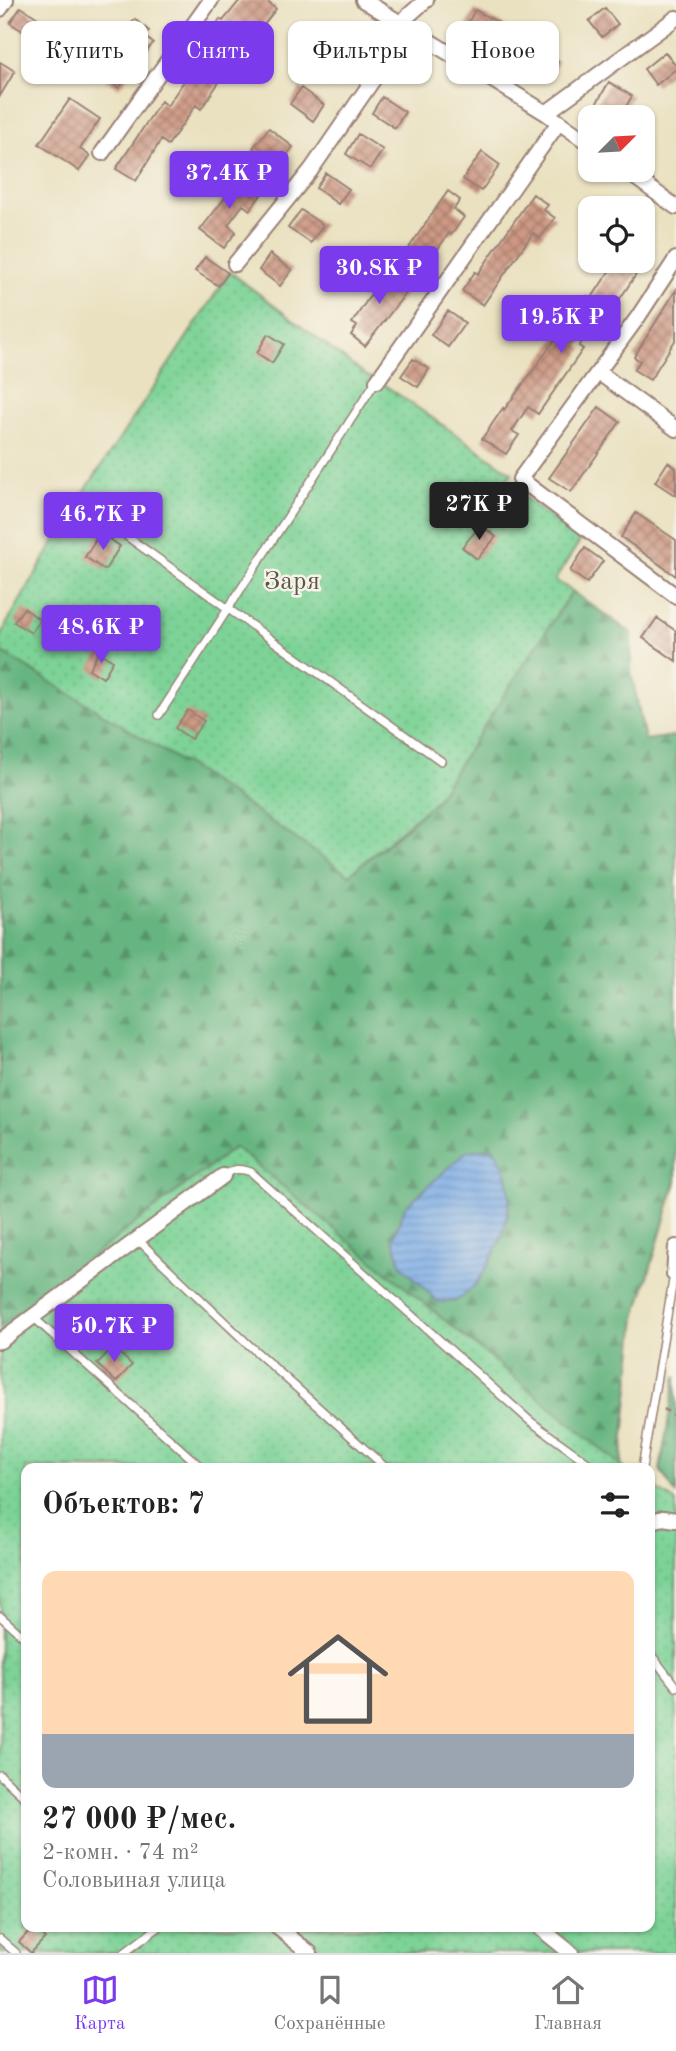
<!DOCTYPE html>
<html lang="ru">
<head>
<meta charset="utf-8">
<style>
  body { margin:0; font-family:"Old Standard TT",serif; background:#f6f6f6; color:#222; height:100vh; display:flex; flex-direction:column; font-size:26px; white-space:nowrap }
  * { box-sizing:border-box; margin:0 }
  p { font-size:23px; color:#767676 }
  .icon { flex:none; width:38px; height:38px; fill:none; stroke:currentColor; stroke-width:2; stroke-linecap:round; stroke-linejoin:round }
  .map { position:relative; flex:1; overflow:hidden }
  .side { position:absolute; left:21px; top:1463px; width:634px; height:469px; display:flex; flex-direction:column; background:#fff; border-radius:14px; box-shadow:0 2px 5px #0004 }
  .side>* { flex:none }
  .banner { position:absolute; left:21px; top:21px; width:635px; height:63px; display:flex; gap:14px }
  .needle { width:46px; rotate:66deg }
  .tools { position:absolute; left:578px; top:105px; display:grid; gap:14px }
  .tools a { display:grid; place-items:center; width:77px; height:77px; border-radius:14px; background:#fff; box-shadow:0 2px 5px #0004; font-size:35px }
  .price { position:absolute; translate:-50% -60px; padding:0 16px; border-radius:7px; background:#7c3aed; color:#fff; font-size:23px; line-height:46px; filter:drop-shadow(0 2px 4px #0008) }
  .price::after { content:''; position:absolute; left:50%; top:42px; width:21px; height:16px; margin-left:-10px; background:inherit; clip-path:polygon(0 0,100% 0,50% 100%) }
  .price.on { background:#222; color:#fff }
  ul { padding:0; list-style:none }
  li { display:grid; align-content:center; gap:14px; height:371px; padding:0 21px }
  li span { display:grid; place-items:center; height:217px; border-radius:14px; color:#555 }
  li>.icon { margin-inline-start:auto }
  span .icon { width:126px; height:126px; fill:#fffc; stroke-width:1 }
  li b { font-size:30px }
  h2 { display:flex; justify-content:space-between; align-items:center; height:84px; padding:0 21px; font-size:30px }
  .chip { padding:0 24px; border-radius:14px; background:#fff; box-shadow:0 2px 5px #0004; font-size:24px; line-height:63px }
  .chip.on { background:#7c3aed; color:#fff }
  .tab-bar { display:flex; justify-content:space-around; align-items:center; height:98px; border-top:2px solid #e0e0e0; background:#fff; font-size:19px; color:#767676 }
  .tab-bar a { display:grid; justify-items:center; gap:4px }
  .tab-bar .on { color:#7c3aed }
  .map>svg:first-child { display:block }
</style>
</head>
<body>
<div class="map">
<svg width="676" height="1953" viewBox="0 0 676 1953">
  <defs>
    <pattern id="forest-firs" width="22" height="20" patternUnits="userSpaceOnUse" patternTransform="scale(1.75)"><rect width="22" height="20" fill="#66b580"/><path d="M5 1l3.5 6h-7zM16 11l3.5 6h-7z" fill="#569369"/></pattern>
    <pattern id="garden-dots" width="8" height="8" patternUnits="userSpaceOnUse" patternTransform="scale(1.75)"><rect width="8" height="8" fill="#7dd397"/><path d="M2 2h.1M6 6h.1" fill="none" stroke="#6eb582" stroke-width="1.8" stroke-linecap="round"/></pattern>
    <pattern id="water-rules" width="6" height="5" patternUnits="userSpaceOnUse" patternTransform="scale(1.75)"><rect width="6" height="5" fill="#79abe5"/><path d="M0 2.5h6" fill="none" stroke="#658bba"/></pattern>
    <pattern id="building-cross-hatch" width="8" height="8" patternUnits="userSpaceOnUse" patternTransform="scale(1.75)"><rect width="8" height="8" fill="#cd9984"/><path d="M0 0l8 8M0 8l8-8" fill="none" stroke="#a87c6c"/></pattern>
  </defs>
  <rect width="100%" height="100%" fill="#f7f3e8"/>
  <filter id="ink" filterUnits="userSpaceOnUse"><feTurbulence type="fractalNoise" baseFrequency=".0143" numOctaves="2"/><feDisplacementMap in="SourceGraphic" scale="14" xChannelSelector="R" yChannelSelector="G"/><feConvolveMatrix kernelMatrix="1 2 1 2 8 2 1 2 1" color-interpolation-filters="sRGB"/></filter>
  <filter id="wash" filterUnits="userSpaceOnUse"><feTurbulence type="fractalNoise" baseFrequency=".00686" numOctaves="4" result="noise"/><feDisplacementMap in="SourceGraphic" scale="28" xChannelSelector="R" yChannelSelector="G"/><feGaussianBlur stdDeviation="1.57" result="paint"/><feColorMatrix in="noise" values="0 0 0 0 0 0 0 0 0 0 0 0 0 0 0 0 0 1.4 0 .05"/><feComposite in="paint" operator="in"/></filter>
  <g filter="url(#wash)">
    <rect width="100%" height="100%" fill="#eae1c0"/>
    <!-- forest -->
    <path fill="url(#forest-firs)" stroke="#586a56" stroke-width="2" d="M572,591L631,633V672L645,740L676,736V1181L636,1317L621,1467L235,1147L0,1327V651L192,768L349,874L391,841L435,801Z
      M676,1376V1494L660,1470Z"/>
    <!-- garden -->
    <path fill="url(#garden-dots)" stroke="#647961" stroke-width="2" d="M230,272L365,375L383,384L512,473L505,482L580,541L555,580L572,591L435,801L349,875L192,768L0,651V639L7,623L77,503Z
      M235,1147L624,1468H26V1927H649V1484L676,1502V1953H0V1327Z"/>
    <!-- water -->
    <path fill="url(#water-rules)" stroke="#626588" stroke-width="2" d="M493,1148C521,1185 509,1228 488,1265C481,1278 469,1295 454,1301C450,1302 443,1301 438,1302L402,1266L393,1239L405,1207L467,1151Z"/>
    <g id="blocks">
      <!-- building -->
      <path fill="url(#building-cross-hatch)" d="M240,0H265L276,9L261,28L257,25L242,46L252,52L241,69L232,63L201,109L196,105L168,145L161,140L136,181L116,169L161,101L167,106L208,46L204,44L220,19L223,21Z
        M21,7L41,20L31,36L10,23Z
        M605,8L618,24L602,37L589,21Z
        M475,10L503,25L494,41L466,26Z
        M135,19L149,31L145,37L153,43L119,88L99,75L121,43L118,41Z
        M533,48L558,62L548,80L523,66Z
        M329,49L354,66L345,80L319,63Z
        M665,52L676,66V69L656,85L644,69Z
        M0,62L15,71L0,96Z
        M609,82L632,96L620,117H604L592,111Z
        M301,88L324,105L313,121L290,104Z
        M382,97L405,112L395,128L372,113Z
        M70,99L100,119L80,149L90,156L79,171L39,144Z
        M269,128L293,147L278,167L253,148Z
        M358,134L383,150L370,169L346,154Z
        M482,152L500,165L481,191L463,179Z
        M326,173L349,189L338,204L316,188Z
        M234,176L261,195L250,210L243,205L228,225L236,232L224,248L200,230L228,194L224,191Z
        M448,191L460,200L454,209L464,217L451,235L449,233L426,266L406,252Z
        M533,194L548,205L544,210L555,218L540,238L533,233L483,305L462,291L475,272L478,274Z
        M301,210L323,225L311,243L288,228Z
        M270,254L292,270L280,286L259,270Z
        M205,257L228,273L219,286L195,271Z
        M616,261H645L603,324L597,319L579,346L583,349L538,414L528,407L512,431L519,435L506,454L482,439L503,408L504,410L560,333L562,334L587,296L591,299Z
        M387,270L412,285L365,346L351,335L357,326L352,323Z
        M676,290V339L650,380L634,370L640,361L634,357Z
        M448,311L465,323L448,347L431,335Z
        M268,334L284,344L272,363L257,353Z
        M413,359L429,369L418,387L401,376Z
        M599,407L620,422L571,492L549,478Z
        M668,462L676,468V496L655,482Z
        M636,513L676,540V576L621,537Z
        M481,525L496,537L477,559L462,547Z
        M100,533L120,546L105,570L85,557Z
        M585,548L603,561L587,583L570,571Z
        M24,608L40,620L31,633L14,622Z
        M657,618L676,631V661L643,638Z
        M99,652L113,661L103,678L89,669Z
        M188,710L204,721L191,739L175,728Z
        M113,1347L132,1365L116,1382L97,1364Z
        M33,1927L45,1938L31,1953L19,1942Z"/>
    </g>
  </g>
  <g filter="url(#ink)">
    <use href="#blocks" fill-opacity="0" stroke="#9a8076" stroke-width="2"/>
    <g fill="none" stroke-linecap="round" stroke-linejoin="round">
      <defs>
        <path id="lane" d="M90,510L441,761
          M159,715L376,381
          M223,1176C233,1168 240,1168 251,1172L530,1421L595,1468
          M137,1239L250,1346L386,1468
          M33,1317L202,1468
          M642,1468L674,1274
          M0,1616L26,1639
          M649,1652L676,1687
          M0,1775L26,1799
          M0,1939L16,1953
          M124,1953L159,1927"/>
        <path id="street" d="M363,0L546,113L590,144
          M0,9L6,0
          M546,113L676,18
          M102,153L211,0
          M625,170L676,207
          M676,259L638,317L520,479L676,596
          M235,264L311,170L386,61L400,23L426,0
          M598,372L676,429
          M377,381L559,122
          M674,1274L676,1247
          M0,1341L223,1176
          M649,1522L663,1518L676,1520
          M277,1927L310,1953
          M539,1927L571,1953"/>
      </defs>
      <!-- lane casing -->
      <use href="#lane" stroke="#9a8076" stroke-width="10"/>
      <!-- street casing -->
      <use href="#street" stroke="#9a8076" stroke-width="18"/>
      <!-- path -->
      <path stroke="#9a8076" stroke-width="2.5" stroke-dasharray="5 5" stroke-linecap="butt" d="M664,1409L676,1417"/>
      <!-- lane -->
      <use href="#lane" stroke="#fff" stroke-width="7"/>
      <!-- street -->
      <use href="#street" stroke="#fff" stroke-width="14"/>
    </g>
  </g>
  <g text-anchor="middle" stroke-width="5" stroke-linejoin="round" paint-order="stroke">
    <!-- park labels -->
    <g font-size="26" fill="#59554b" stroke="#f7f3e8">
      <text x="292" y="589">Заря</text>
    </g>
  </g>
</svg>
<div class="tools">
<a><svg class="needle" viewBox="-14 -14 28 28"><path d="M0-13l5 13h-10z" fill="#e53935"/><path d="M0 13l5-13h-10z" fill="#767676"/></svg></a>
<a><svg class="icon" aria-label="locate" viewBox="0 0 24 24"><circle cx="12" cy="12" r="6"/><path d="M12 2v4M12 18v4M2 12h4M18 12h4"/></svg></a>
</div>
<b class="price" style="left:229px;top:211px">37.4K ₽</b>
<b class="price" style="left:379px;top:306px">30.8K ₽</b>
<b class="price" style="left:561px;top:355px">19.5K ₽</b>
<b class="price on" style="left:479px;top:542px">27K ₽</b>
<b class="price" style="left:103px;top:552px">46.7K ₽</b>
<b class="price" style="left:101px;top:665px">48.6K ₽</b>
<b class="price" style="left:114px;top:1364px">50.7K ₽</b>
<div class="banner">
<a class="chip">Купить</a>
<a class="chip on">Снять</a>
<a class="chip">Фильтры</a>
<a class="chip">Новое</a>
</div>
<section class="side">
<h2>Объектов: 7<svg class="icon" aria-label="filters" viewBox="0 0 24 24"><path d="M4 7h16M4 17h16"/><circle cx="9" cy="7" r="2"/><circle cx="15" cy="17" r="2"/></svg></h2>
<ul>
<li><span style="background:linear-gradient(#ffd9b3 75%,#9aa5b1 0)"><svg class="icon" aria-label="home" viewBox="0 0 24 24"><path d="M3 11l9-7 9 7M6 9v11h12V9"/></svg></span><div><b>27 000 ₽/мес.</b><p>2-комн. · 74 m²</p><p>Соловьиная улица</p></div></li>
</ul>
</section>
</div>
<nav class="tab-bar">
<a class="on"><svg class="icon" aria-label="map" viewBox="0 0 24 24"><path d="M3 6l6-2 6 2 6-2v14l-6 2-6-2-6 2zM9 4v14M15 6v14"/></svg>Карта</a>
<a><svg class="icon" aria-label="saved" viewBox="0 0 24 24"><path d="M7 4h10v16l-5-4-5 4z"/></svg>Сохранённые</a>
<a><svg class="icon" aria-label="home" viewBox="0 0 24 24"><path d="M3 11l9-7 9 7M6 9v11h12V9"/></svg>Главная</a>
</nav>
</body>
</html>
